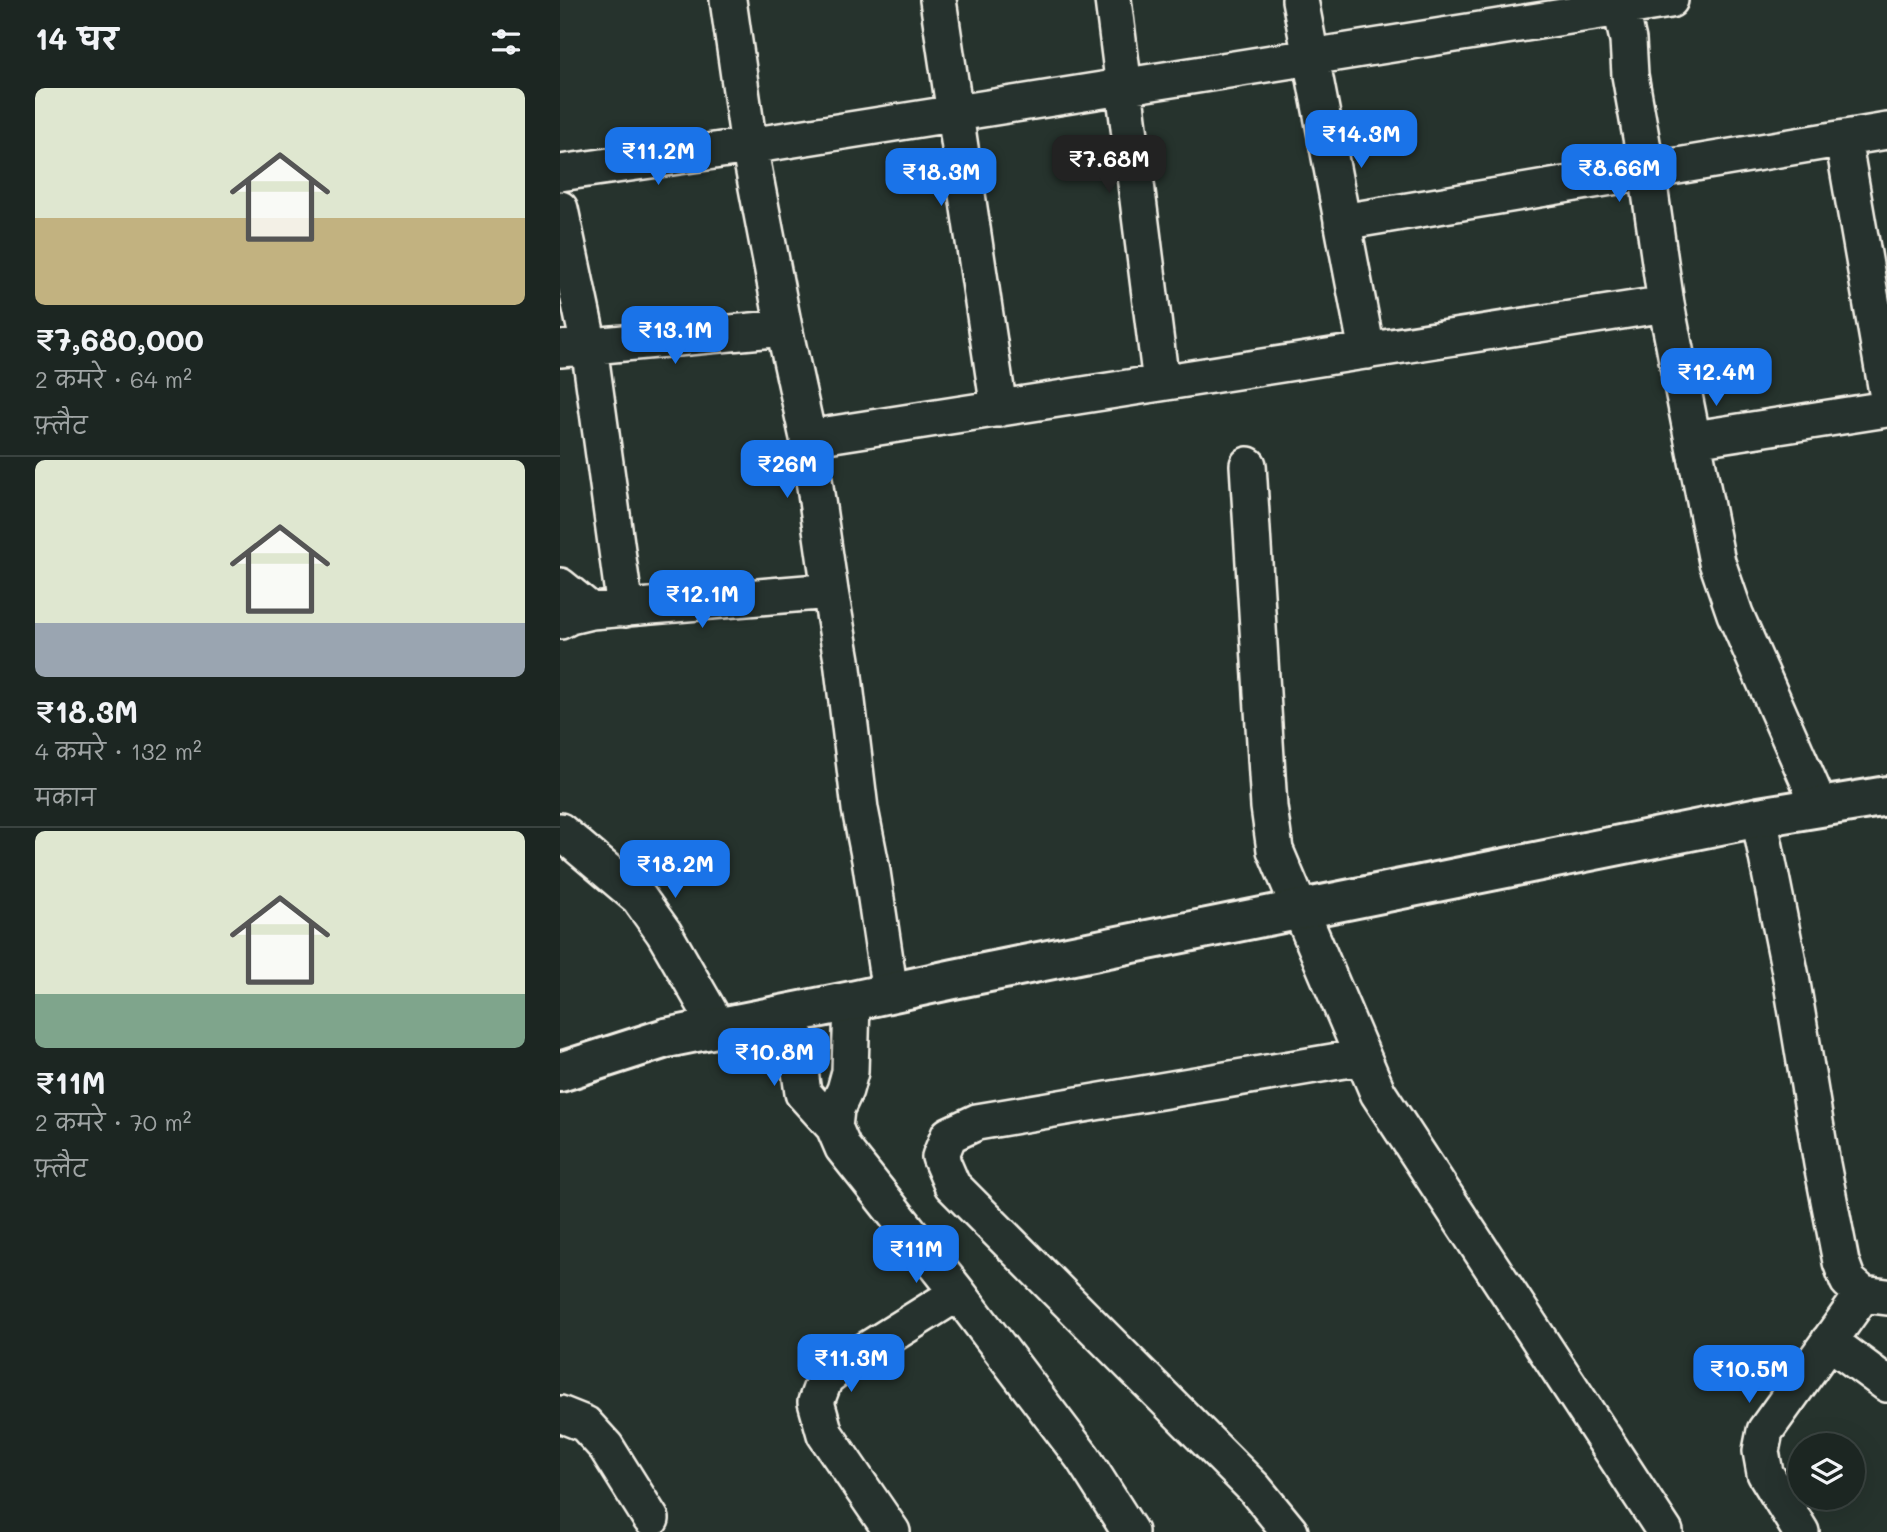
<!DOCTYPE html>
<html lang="hi">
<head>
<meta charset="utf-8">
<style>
  body { margin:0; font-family:Mali,"Playpen Sans Deva",sans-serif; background:#252e2a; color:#f1f3f6; height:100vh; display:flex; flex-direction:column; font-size:26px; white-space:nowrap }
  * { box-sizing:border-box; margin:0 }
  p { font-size:23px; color:#a0a5a5 }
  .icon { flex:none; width:38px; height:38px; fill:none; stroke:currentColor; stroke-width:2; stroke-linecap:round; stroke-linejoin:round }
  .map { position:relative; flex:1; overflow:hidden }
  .side { display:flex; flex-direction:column; background:#1c2622; width:560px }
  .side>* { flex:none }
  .controls { position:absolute; left:1228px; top:1433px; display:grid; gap:14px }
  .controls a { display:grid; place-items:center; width:77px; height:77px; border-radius:50%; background:#1c2622; box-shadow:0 7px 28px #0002,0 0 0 2px #3a4340; font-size:35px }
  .price { position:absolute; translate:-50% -60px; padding:0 16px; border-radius:14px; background:#1a73e8; color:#fff; font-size:23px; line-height:46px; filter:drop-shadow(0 2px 4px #0008) }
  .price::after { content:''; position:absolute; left:50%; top:42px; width:21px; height:16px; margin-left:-10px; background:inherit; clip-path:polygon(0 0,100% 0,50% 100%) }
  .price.current { background:#222; color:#fff }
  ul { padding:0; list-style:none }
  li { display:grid; align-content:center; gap:14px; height:371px; padding:0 35px }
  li+li { border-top:2px solid #3a4340 }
  li span { display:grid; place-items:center; height:217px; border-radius:10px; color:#555 }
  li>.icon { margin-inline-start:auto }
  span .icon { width:126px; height:126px; fill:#fffc; stroke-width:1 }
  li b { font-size:30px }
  h2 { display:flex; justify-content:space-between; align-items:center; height:84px; padding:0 35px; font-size:30px }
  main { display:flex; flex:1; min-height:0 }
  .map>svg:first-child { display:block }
</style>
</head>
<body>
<main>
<section class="side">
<h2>14 घर<svg class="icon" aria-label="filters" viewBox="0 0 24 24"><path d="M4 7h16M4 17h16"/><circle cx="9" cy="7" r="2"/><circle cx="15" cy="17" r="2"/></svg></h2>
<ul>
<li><span style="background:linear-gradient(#dfe7d0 60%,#c2b280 0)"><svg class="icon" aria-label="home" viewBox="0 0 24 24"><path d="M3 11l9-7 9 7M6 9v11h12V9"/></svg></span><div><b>₹7,680,000</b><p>2 कमरे · 64 m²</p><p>फ़्लैट</p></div></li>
<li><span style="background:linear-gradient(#dfe7d0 75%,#9aa5b1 0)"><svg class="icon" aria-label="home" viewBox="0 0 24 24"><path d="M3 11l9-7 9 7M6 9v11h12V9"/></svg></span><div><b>₹18.3M</b><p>4 कमरे · 132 m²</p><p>मकान</p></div></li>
<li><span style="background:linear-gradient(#dfe7d0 75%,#7fa58c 0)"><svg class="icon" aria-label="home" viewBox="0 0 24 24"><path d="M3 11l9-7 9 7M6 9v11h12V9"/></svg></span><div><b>₹11M</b><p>2 कमरे · 70 m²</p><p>फ़्लैट</p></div></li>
</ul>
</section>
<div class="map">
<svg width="1327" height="1532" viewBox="0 0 1327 1532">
  <rect width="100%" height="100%" fill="#26332d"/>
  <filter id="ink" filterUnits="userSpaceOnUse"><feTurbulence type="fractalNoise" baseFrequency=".0143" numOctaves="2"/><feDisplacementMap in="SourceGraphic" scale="14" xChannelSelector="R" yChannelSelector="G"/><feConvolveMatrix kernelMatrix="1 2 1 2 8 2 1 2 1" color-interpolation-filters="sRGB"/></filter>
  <g filter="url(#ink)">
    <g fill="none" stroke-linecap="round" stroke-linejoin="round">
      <defs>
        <path id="minor" d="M168,0L189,146L224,328L248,438L270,591L282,660L300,809L311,865L330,993
          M378,0L439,409
          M553,0L601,383
          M740,0L807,351
          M1061,9L1068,40L1070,75L1087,171L1106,304L1157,562L1175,614L1260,807
          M1283,139L1327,392
          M0,173L189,146L1110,0
          M0,209L29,346L65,609
          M782,222L1327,131
          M0,349L224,328
          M248,438L1106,304
          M1134,439L1327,409
          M688,465L709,807L715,850L818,1093L1105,1532
          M0,586L31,611
          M0,621L10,616L31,611L270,591
          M1199,817L1231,977L1262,1164L1281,1262L1288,1281L1303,1294L1327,1297
          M0,831L79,898L104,933L158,1027
          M292,1001L290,1072L285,1090L276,1109L274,1127L283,1148L398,1293L523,1458L570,1532
          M232,1013L243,1093L274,1127
          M1269,1341L1327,1384
          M0,1414L25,1424L46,1447L91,1519
          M332,1532L265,1434L256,1402L265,1378L281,1366L398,1293
          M730,1532L694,1488L392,1185L380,1157L389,1135L417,1122L802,1057
          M1241,1532L1205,1473L1201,1451L1205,1431L1303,1294"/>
        <path id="major" d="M0,1072L106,1038L292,1001L394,979L1199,817L1327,796"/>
      </defs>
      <!-- minor casing -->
      <use href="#minor" stroke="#f4f1e8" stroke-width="40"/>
      <!-- major casing -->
      <use href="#major" stroke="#f4f1e8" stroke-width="44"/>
      <!-- minor -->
      <use href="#minor" stroke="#26332d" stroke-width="35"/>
      <!-- major -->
      <use href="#major" stroke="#26332d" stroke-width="38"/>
    </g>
  </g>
</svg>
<div class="controls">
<a><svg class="icon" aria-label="layers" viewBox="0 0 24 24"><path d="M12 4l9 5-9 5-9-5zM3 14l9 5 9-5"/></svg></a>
</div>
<b class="price" style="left:801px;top:170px">₹14.3M</b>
<b class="price" style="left:98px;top:187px">₹11.2M</b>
<b class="price current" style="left:549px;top:195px">₹7.68M</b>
<b class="price" style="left:1059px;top:204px">₹8.66M</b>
<b class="price" style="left:381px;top:208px">₹18.3M</b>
<b class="price" style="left:115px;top:366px">₹13.1M</b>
<b class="price" style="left:1156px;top:408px">₹12.4M</b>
<b class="price" style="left:227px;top:500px">₹26M</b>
<b class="price" style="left:142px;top:630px">₹12.1M</b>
<b class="price" style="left:115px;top:900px">₹18.2M</b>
<b class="price" style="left:214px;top:1088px">₹10.8M</b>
<b class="price" style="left:356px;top:1285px">₹11M</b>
<b class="price" style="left:291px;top:1394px">₹11.3M</b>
<b class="price" style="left:1189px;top:1405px">₹10.5M</b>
</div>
</main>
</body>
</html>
